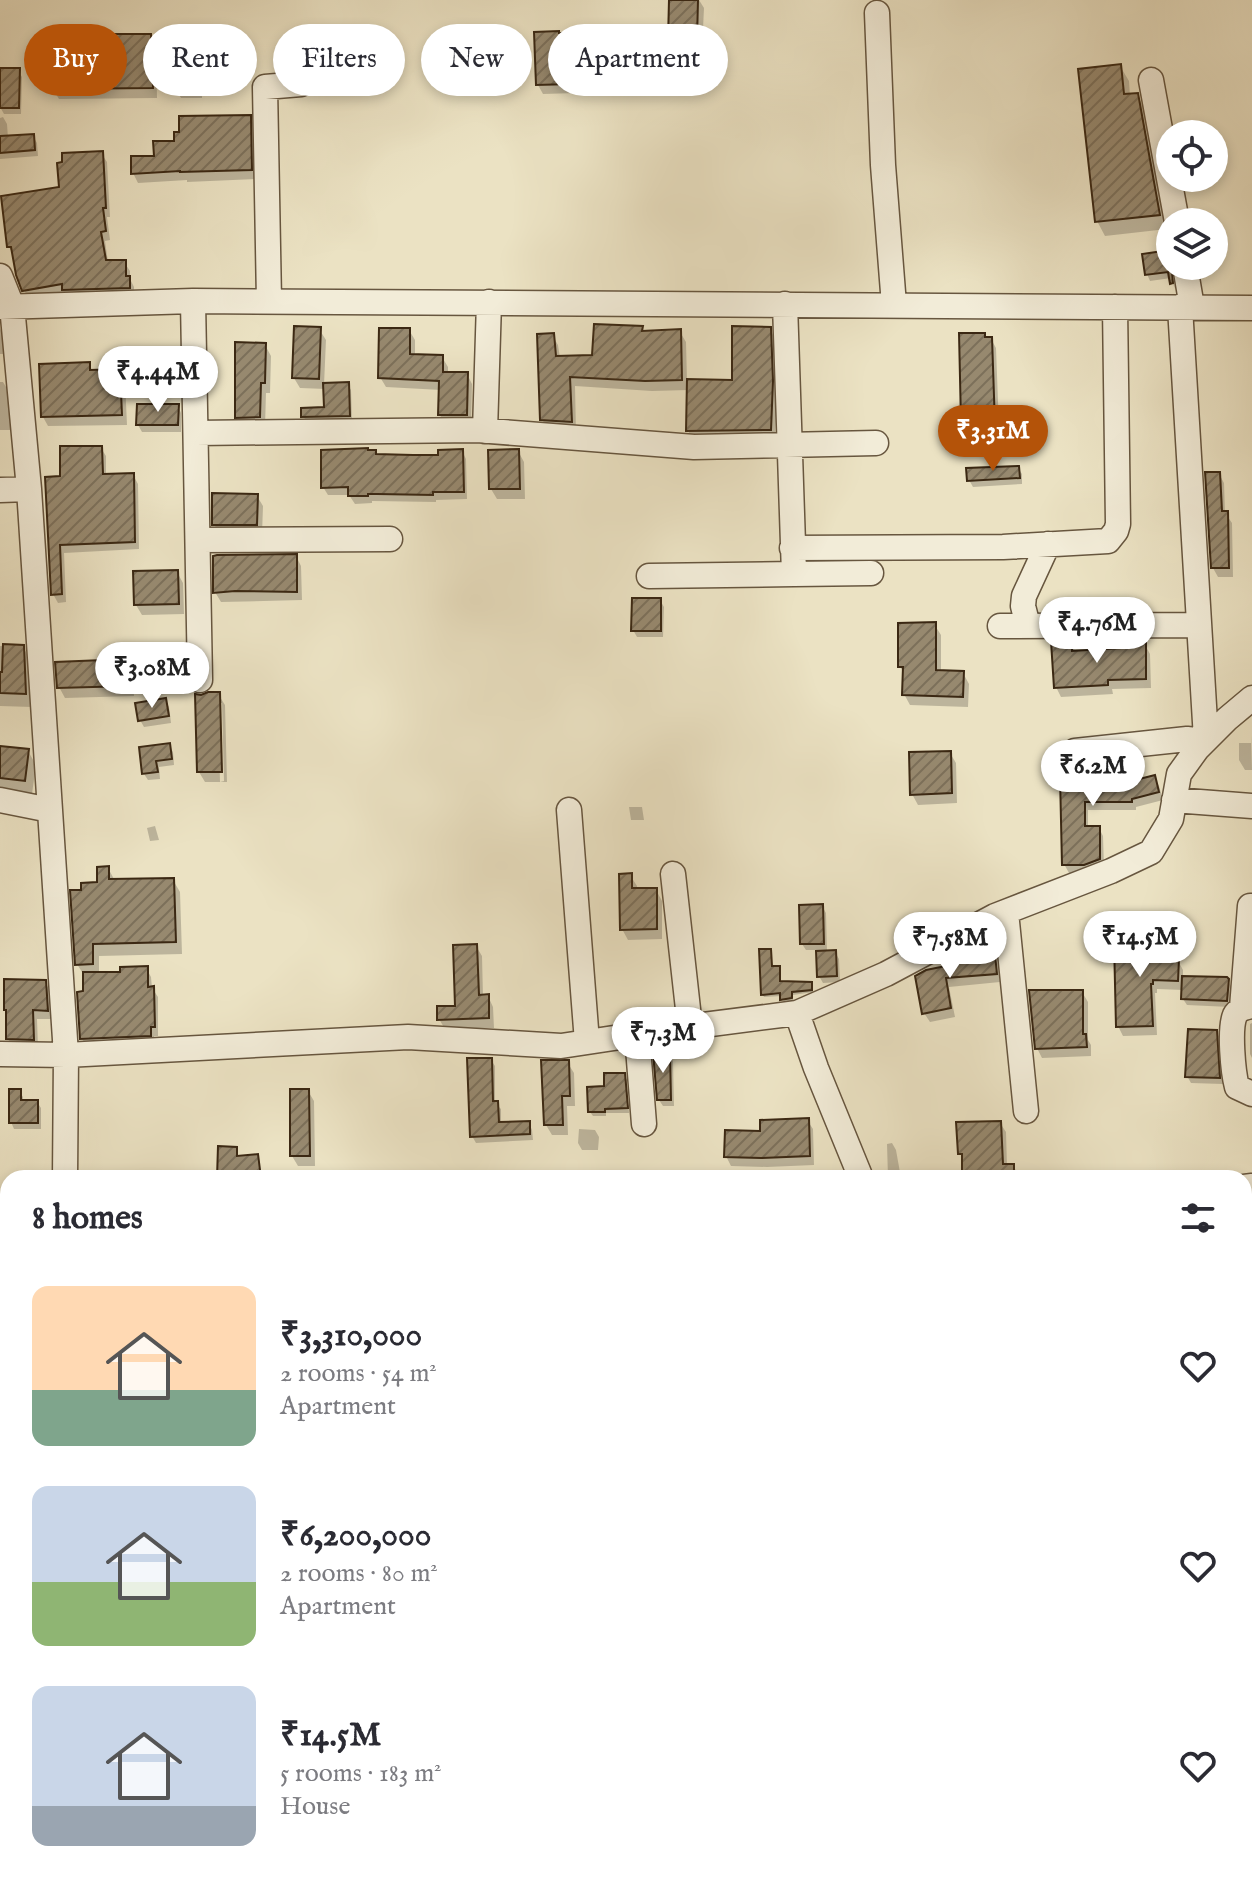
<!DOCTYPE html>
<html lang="en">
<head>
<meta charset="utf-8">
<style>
  body { margin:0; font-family:"IM FELL English",serif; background:#f7f7f7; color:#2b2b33; height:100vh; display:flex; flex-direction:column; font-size:30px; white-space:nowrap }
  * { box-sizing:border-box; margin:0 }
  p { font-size:26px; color:#7c7c81 }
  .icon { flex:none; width:44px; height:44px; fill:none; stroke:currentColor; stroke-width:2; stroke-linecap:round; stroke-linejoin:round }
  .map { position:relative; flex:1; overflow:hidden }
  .side { position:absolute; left:0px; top:1170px; width:1252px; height:714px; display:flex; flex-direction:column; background:#fff; border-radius:24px 24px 0 0; box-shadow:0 4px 12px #0003 }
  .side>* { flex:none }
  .top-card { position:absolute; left:24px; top:24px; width:800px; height:72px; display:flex; gap:16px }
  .buttons { position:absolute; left:1156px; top:120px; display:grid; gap:16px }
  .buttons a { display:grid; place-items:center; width:72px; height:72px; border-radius:50%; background:#fff; box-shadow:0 4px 12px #0003; font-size:40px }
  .price { position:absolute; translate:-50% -68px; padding:0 18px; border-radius:28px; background:#fff; color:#222; font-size:26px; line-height:52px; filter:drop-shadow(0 2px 4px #0008) }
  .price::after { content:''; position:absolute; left:50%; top:48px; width:24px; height:18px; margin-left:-12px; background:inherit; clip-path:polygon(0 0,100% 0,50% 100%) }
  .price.on { background:#b45309; color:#fff }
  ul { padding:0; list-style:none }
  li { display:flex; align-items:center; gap:24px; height:200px; padding:0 32px }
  li span { display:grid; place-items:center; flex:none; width:224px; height:160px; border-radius:16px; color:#555 }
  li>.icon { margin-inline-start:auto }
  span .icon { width:96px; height:96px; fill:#fffc; stroke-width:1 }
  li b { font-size:34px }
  h2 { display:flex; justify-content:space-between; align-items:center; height:96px; padding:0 32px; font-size:34px }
  .tag { padding:0 28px; border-radius:36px; background:#fff; box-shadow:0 4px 12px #0003; font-size:28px; line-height:72px }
  .tag.on { background:#b45309; color:#fff }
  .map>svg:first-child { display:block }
</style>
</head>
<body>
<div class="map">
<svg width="1252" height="1883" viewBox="0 0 1252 1883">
  <defs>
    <pattern id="building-hatch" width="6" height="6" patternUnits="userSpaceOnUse" patternTransform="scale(2)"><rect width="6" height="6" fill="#97896f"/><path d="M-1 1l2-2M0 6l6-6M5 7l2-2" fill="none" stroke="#7c705a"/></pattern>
  </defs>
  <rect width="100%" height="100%" fill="#ebe2c3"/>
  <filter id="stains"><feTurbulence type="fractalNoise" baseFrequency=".0025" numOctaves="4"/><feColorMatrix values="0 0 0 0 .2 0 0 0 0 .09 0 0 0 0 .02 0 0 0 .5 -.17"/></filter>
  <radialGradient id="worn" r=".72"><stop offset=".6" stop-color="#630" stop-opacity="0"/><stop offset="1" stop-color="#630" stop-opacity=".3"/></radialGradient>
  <!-- shadow -->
  <path fill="#0003" fill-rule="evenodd" d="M671,0H699L704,8L702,50H676L670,39Z
    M570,35L575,44L577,93L543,94L538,85Z
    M150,36L156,47L157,98L59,99L53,89Z
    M1120,66L1129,81L1130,96L1137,95L1145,109L1167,229L1105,236L1097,221Z
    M198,68L202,74V98H181L177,91Z
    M18,70L22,77L21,114H4L0,107Z
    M3,117L7,124L8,138L33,136L37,143L38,156L0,159V118Z
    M249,117L255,126L256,179L187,182V180L138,183L133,173L176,143Z
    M101,153L107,162L110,217H107L110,240L105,241L108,262H124L130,271V279L134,287V297L29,299L24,290L15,257L9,247L61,189Z
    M1170,266H1175L1172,275L1175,289L1171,278L1150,281L1147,274Z
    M0,328L2,333L4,354H0Z
    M641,328L644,333L680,332L686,342L687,381L734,382L770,329L775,339L777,391L775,439L693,440L688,431L689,390L652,391L575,386L576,432L548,430L542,419L552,335L558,345L560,358L594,357Z
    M319,329L326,340L324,385L347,384L351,390L352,422H307L303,416L326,409V389L300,388L294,378Z
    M409,330L415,340V356L442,357L448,367V374H467L472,384L471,424L445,425L440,415L441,390L386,387L380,377Z
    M984,335L986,339H991L996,348L999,428L1010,427L1015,436V452L971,453L966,444V426L963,421Z
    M265,345L271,356L270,393H266L265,427L243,428L237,417Z
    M89,364L93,372L119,371L125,381L127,425L48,426L43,417Z
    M0,382H3L9,392L11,430H0Z
    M178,406L181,413V432H142L138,425Z
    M101,448L106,456V476L133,475L138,484L139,549L64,553L66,602L58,603L53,594L62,478Z
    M462,451L466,459L467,499L436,500V502L372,501V503L355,504L349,495H328L323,487L377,456L440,457Z
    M518,451L524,462L525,499H497L491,489Z
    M1018,468L1022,474V484L973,487L969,480Z
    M1219,474L1224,483L1225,513L1232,523L1233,577H1218L1213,568Z
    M257,496L263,506L262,535H220L214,524Z
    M296,556L301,566L302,600L221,602L215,592Z
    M177,572L183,583L184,614L142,615L136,605Z
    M660,600L664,607L663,637H637L633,630Z
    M934,624L941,635V672L963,673L969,684L968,707L910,705L904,694L905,674L900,667Z
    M1070,643L1076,652L1123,650L1145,645L1150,654L1151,688L1112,689L1113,694L1061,697L1056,687Z
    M0,646L23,647L31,661L32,707L0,706Z
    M127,661L133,672L134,696L65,698L59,687Z
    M218,694L225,705L227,782H205L199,772ZM218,703H222L224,781L220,782Z
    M165,700L169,707L171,723L144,727L140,720Z
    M1251,735L1252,770H1245L1239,760V743H1251Z
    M169,745L173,752L174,765L159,767L160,779L148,780L144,774Z
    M0,748L28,751L36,765L32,794L0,790Z
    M950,753L956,763L957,803L918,805L912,794Z
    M1115,766L1120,775V786L1154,778L1159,786L1163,800L1136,807V810H1088V828H1099L1103,836L1104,868L1090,873H1069L1064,864L1087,778Z
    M629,807H642L644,820H631Z
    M155,826L159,840L150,841L147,828Z
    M108,868L115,881L173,880L180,892L182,954L99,956V974H122L146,968L151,977L152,988L158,997V1036H154L155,1044L87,1047L82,1039L85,977L77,964L83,892L99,884Z
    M630,875L637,886V890H656L662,901V939L628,940L622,929Z
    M822,906L826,913L827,953L835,952L839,959L840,982L823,983L819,976L818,950H806L802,944Z
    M1160,934L1165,943L1166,960L1178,961L1183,970V978L1227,979L1232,988L1230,1007L1187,1005L1183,999V990L1157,989V993H1155L1157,1035L1123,1036L1118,1026L1148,943Z
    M476,946L482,956L483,997L488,996L493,1007L494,1028L445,1029L439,1019L457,1009Z
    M770,951L772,968H779L780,971V983L811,984L813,992L793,995V1001L784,1002L782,996L764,997L763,995Z
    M994,957L999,966L1000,982L949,987L955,1017L930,1022L924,1013L917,977Z
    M45,982L50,991L52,1019H37L38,1048H13L8,1039V1013L6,1009Z
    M1082,992L1088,1002V1040L1091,1045V1056L1042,1058L1037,1048Z
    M1252,1023V1058L1250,1054V1024Z
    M1216,1032L1220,1038L1223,1084L1191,1083L1187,1076Z
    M669,1054L673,1061L674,1106H663L659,1100Z
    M491,1060L495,1066V1103L501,1109V1124L529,1123L532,1130L533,1140L476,1143L472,1136Z
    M567,1062L574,1073L575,1106H567L568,1135H552L546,1125Z
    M624,1075L627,1080L629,1113H606V1116H593L590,1112L606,1088Z
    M19,1091L23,1097V1102H37L41,1108V1129H14L11,1122Z
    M308,1091L314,1101L315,1166H298L292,1156Z
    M807,1120L813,1129L814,1165L767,1167L731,1166L726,1156L762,1134Z
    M1000,1123L1006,1132L1007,1166H1013L1019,1175L1041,1174L1043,1178H964V1160L960,1153Z
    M579,1129L595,1130L599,1137L598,1150H582L578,1143Z
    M892,1143L896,1150L901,1178H888L887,1144Z
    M631,1171L635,1178H555V1172Z
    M1248,1327L1252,1328V1384L1250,1381L1249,1350L1247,1345Z
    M8,1365V1463H0V1366Z
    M1244,1801L1247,1806L1248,1819H1244Z
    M349,1876H390V1883H349Z
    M603,1876H672V1883H603Z
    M700,1876H729L718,1883H703Z
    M1124,1876H1153L1156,1883H1126Z
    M1188,1876H1232L1233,1883H1190Z
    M1028,1881L1029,1883H996Z"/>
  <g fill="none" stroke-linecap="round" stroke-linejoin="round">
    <!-- stream -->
    <path stroke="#817259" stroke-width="5" d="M1072,1876L1099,1883
      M943,1883L981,1876H1003"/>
  </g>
  <!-- building -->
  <path fill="url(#building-hatch)" stroke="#3b2813" stroke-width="2" d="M669,0H698L697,40H668Z
    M559,31V33H571L572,84L536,85L534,32Z
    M50,34H151L153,88L51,89Z
    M1121,64L1124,94L1138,93L1160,215L1095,222L1078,69Z
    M176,65L199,66V92H175Z
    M0,68H20L19,108H0Z
    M251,115L252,170L180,172V171L131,174V156H154L153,141H174V132H179V116Z
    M34,134L35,150L0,153V136Z
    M103,151L106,208H103L106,231L101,232L106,260H126V276H130V288L62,290V284L22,291L16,275L11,247H7L1,196L59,187L57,163L62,162V153Z
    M1170,250L1173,283L1170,284L1168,272L1145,275L1142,254Z
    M594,324L643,326L642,331L681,329L682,380L645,381L570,377L572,422L540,420L537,334L554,333L556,356L592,355Z
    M294,326L321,327L319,379L292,378Z
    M732,326L771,327L773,381L771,430L686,431L687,379L732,380Z
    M379,328H410V354L443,355V372H468L467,415H438L439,381L378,378Z
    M959,333H985V337H992L995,426L1011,425L1012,444H964V422H961Z
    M235,342L266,343L265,383H261L260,417L235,418Z
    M90,362V370L120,369L122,415L41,417L39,364Z
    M349,382L350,416L301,417V408L324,407L323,383Z
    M137,404H179L178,425H136Z
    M60,446H102L103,474L134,473L135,542L60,545L62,594L51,595L45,477L60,476Z
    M368,448V450H376V454L413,455H438V450L463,449L464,492H433V495L377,494H368V496H348V487L321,488V450Z
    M519,449L520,489H489L488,450Z
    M1019,466L1020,478L967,481L966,468Z
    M1205,472H1220L1222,511H1228L1229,568H1211Z
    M212,493L258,494L257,525H212Z
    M297,554V592L235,591L213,593V556L217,555Z
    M178,570L179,604L134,605L133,571Z
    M632,598H661V631H631Z
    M936,622V670L964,671L963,697L902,695L903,667H898V623Z
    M1051,641H1072V651L1121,648V643H1146V679L1108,680V685L1054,688Z
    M3,644L24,645L26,694L0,693V672H2Z
    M128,659L129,686L57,688L55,662Z
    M208,692H220L222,772H197L195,694L201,695Z
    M166,698L169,716L138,721L135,703Z
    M170,743L172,759L156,761L158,772L142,774L139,747Z
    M0,746L29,749L25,781L0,778Z
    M951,751L952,793L910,795L909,752Z
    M1116,764V785L1155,775L1159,792L1132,799V802H1085V826H1100V859L1084,865H1062L1060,776H1085V765Z
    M109,866V879L174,878L176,942L93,944V964L75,965L70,890H81V883L97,882V867Z
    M632,873V888H657V929L620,930L619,874Z
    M823,904L824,944H800L799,905Z
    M1161,932L1162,958L1179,959L1178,981L1153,980V984H1151L1153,1026L1116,1027L1114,941H1146L1145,933Z
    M477,944L479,995L489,994V1018L437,1020V1006H455L453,945Z
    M759,949H771L772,966H780V981L812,982V990L792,992V998L780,1000V993L761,995Z
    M836,950L837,976L817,977L816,951Z
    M995,955L997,974L946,978L951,1008L922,1014L915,976L926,970L946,966L945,959Z
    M148,966V987L154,986L155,1027H151V1036L80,1039L77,992L83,991V972H120V967Z
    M1182,976L1227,977L1229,979L1227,1001L1181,999Z
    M4,979L46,980L48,1011L33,1010L34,1040L6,1039V1010H4Z
    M1029,990H1083V1034H1086L1087,1047L1035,1049Z
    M1188,1029L1217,1030L1220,1078L1185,1077Z
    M653,1052H670L671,1100H657Z
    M467,1058H492L493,1101H498L499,1122L530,1121V1134L470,1137Z
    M541,1060H569L570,1096H562L563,1125H544Z
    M604,1073H625L628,1108L605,1109V1112H588L587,1087L604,1086Z
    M9,1089H21V1100H38V1123H9Z
    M290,1089H309L310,1156H290Z
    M809,1118L810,1156L761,1158L724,1157L725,1130L760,1131V1120Z
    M1001,1121L1003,1164H1014V1178H962V1154H958L956,1122Z
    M218,1146L237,1147V1156L258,1154L261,1178H217Z"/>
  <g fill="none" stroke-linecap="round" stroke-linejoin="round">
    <defs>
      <path id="minor" d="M877,13L883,165L894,305
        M1151,80L1177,222
        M1185,266L1192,307
        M0,276L12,306L29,489L66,1055L65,1178
        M193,301L200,680
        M269,301L265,87L301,84
        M0,307L193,301L1252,308
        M1180,307L1206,739
        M485,431L489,302
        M196,433L477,430L694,447L876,443
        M0,490L29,489
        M198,540L390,539
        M792,548L1003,547L1108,541L1116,531L1118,524L1115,307
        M794,574L871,573
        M649,576L794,574L785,304
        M1000,626L1199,625
        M1028,626L1023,606L1024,596L1048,544
        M1075,751L1187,739L1205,741
        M0,800L50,810
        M1174,800L1252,806
        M569,810L587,1042
        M673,874L690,1027
        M1006,912L1026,1111
        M1252,1006C1246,1007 1238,1009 1235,1015C1229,1029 1233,1072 1237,1087L1252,1094
        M1242,1008L1250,906H1252
        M637,1035L644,1124
        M0,1054L66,1055L408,1037L561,1046L680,1028L797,1013
        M861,1178L816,1068L797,1013L886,974L995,916L1111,871L1151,852L1171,819L1179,774L1197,749L1227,719L1252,698
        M1244,1187L1252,1186
        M0,1341H8
        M1244,1398L1252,1399
        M1244,1636L1252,1635
        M122,1876L123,1883
        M333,1876V1883
        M1107,1876L1109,1883
        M725,1883L830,1876
        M933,1883L934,1876"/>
    </defs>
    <!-- minor casing -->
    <use href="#minor" stroke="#67563f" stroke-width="27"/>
    <!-- minor -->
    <use href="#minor" stroke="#f2ecd8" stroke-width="24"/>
  </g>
  <rect width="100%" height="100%" filter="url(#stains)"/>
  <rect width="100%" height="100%" fill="url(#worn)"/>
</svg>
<div class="buttons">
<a><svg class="icon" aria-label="locate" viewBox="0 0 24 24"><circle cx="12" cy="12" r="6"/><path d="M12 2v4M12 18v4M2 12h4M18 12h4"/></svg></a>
<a><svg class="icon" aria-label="layers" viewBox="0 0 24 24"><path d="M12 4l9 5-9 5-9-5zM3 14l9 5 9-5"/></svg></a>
</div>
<b class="price" style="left:158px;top:414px">₹4.44M</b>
<b class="price on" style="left:993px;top:473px">₹3.31M</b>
<b class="price" style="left:1097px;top:665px">₹4.76M</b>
<b class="price" style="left:152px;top:710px">₹3.08M</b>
<b class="price" style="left:1093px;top:808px">₹6.2M</b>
<b class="price" style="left:1140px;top:979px">₹14.5M</b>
<b class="price" style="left:950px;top:980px">₹7.58M</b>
<b class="price" style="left:663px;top:1075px">₹7.3M</b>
<div class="top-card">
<a class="tag on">Buy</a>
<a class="tag">Rent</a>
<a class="tag">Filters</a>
<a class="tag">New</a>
<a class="tag">Apartment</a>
</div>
<section class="side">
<h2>8 homes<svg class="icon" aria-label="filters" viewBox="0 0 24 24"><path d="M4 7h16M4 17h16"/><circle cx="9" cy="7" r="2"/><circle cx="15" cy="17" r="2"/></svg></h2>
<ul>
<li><span style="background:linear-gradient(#ffd9b3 65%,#7fa58c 0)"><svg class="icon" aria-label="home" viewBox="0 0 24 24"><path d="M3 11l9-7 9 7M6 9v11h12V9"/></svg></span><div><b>₹3,310,000</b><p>2 rooms · 54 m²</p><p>Apartment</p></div><svg class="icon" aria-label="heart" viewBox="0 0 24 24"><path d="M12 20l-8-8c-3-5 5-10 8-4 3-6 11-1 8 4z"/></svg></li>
<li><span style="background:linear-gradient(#c9d6e8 60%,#8fb573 0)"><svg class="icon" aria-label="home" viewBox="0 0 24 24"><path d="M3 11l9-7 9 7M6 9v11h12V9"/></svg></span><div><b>₹6,200,000</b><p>2 rooms · 80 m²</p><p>Apartment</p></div><svg class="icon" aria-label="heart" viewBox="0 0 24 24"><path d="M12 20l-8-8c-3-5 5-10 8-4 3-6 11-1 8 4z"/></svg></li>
<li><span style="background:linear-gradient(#c9d6e8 75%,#9aa5b1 0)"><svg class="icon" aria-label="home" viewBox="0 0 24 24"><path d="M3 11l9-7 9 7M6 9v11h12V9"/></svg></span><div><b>₹14.5M</b><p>5 rooms · 183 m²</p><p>House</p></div><svg class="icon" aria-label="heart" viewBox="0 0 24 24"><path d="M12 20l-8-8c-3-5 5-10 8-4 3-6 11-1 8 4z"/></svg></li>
</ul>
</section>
</div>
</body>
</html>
